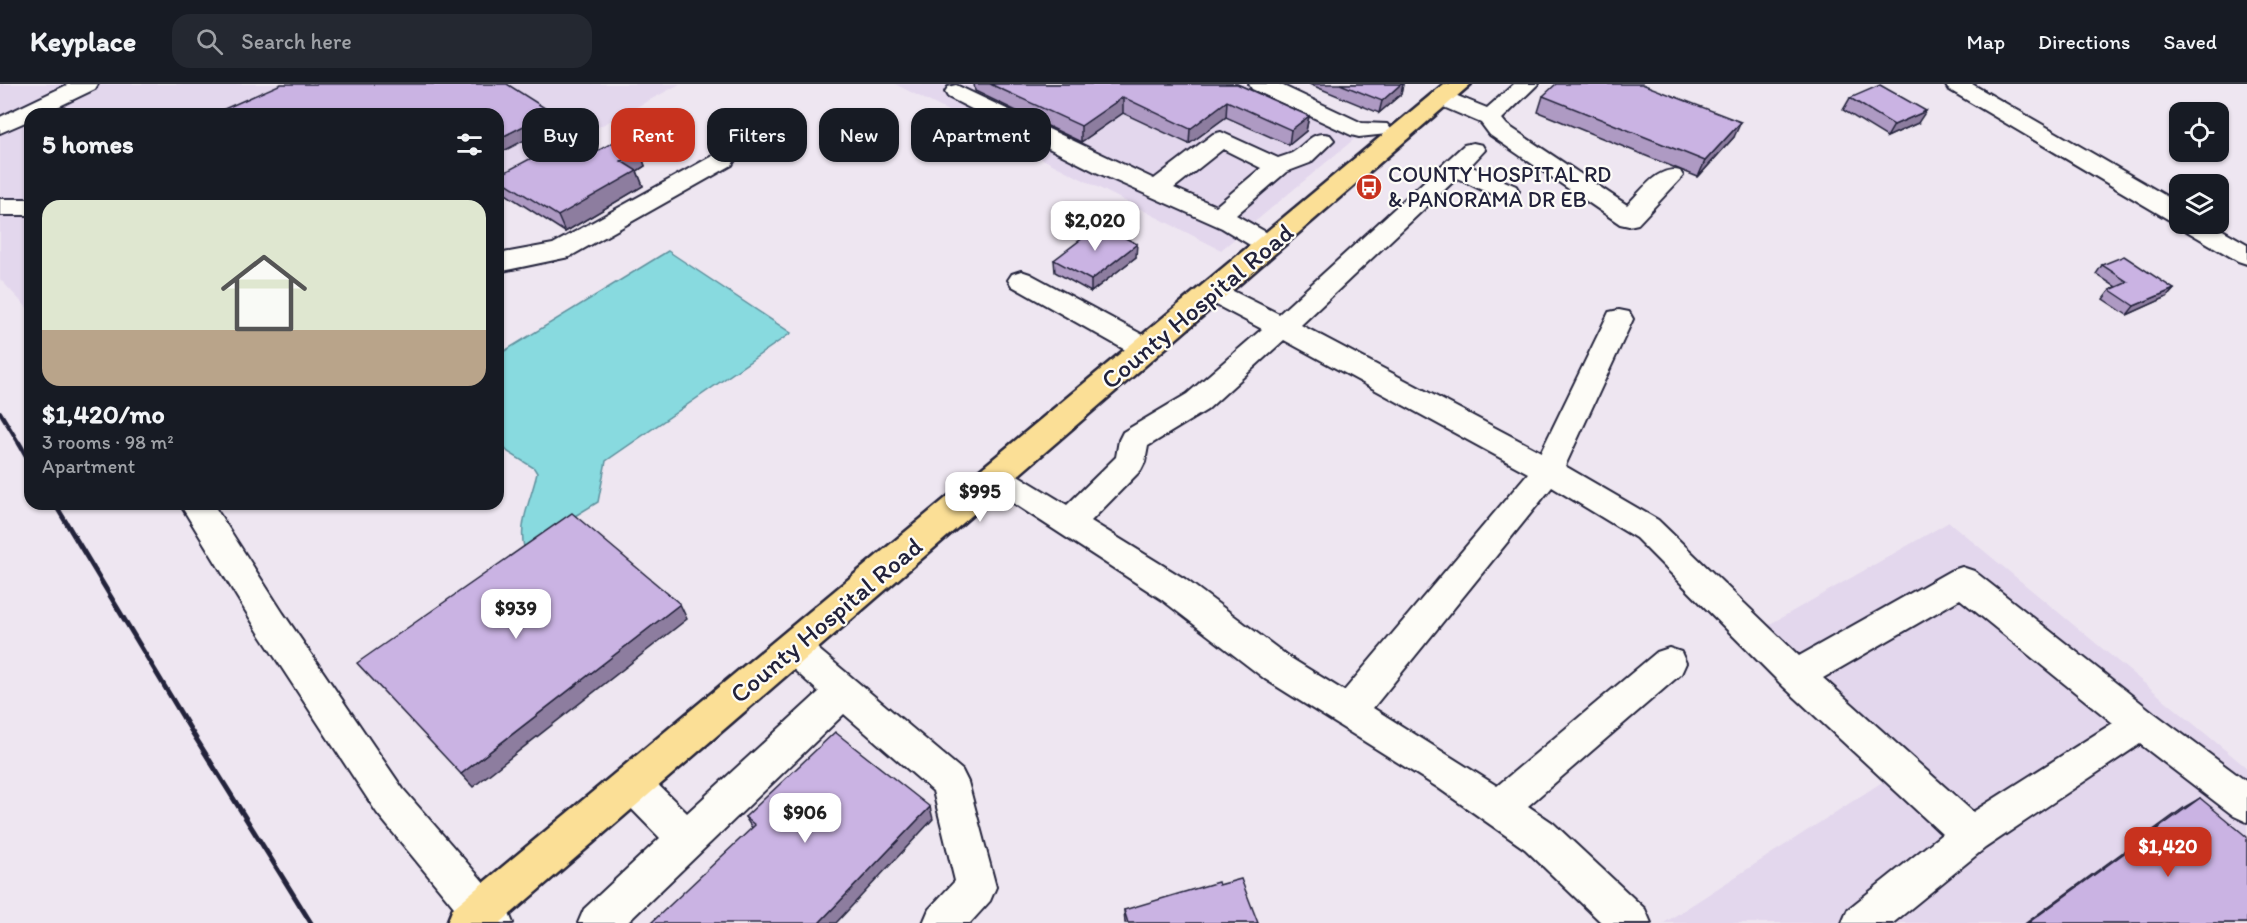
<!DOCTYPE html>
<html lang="en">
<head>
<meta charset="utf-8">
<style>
  body { margin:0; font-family:Itim,sans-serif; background:#242831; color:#f1f3f6; height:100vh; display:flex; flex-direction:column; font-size:22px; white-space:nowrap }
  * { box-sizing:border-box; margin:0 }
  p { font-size:20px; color:#9ea1a6 }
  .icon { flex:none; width:33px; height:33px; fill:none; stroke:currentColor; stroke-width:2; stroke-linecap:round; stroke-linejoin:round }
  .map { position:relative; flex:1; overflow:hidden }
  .drawer { position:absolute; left:24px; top:24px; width:480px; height:402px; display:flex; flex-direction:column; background:#171b24; border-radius:18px; box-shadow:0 2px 4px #0004 }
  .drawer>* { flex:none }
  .banner { position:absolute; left:522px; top:24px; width:570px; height:54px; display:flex; gap:12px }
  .buttons { position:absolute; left:2169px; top:18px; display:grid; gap:12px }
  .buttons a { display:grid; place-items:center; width:60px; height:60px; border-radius:12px; background:#171b24; box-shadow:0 2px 4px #0004; font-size:30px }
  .price { position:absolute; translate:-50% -51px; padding:0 14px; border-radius:12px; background:#fff; color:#222; font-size:20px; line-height:39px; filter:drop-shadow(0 2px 3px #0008) }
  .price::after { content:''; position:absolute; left:50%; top:36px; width:18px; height:14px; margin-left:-9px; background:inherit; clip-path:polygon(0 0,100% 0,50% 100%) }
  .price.on { background:#c8321e; color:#fff }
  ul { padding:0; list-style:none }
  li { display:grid; align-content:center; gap:12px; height:318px; padding:0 18px }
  li span { display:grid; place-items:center; height:186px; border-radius:18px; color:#555 }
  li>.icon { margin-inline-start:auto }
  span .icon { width:108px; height:108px; fill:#fffc; stroke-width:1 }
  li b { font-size:26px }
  h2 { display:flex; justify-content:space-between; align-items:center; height:72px; padding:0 18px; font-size:26px }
  .tag { padding:0 21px; border-radius:18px; background:#171b24; box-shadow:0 2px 4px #0004; font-size:21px; line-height:54px }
  .tag.on { background:#c8321e; color:#fff }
  header { display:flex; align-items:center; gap:36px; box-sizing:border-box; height:84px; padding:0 30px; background:#171b24; border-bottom:2px solid #363941 }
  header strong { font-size:28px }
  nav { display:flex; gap:33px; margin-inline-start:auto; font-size:21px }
  .search { width:420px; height:54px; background:#242831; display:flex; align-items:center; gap:15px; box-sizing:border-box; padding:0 21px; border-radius:18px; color:#9ea1a6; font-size:22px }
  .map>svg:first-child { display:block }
</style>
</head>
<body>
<header>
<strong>Keyplace</strong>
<div class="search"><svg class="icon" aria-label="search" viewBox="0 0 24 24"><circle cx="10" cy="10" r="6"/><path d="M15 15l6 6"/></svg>Search here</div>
<nav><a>Map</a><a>Directions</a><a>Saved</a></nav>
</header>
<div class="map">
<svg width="2247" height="839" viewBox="0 0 2247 839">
  <rect width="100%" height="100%" fill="#eee6f1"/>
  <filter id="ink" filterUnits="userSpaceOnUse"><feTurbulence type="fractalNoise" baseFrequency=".0167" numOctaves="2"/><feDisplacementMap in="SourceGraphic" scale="12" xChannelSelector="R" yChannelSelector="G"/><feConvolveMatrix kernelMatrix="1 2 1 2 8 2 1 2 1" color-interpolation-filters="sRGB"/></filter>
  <g filter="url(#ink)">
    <!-- built -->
    <path fill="#e3d7ed" d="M0,0H680L498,96V30H30V227L0,195Z
      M895,0H1243L1359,51L1221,166Z
      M1949,438L2247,684V839H1664L1890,693L1742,556Z"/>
    <!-- water -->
    <path fill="#88dadf" stroke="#5f909d" stroke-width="1.5" d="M668,167L791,249L606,377L598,418L524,463C518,439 532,413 537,389L534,384L508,368L498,357V271Z"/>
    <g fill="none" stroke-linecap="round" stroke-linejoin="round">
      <defs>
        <path id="minor" d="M69,0H98L95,5L43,30H30V36L0,49V33Z
          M1249,0H1279L1362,39L1387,40L1391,45L1387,50L1359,53L1351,51L1252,5Z
          M1514,0H1538L1502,35L1507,41L1627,121C1642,107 1658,81 1680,87L1683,92L1638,140L1629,142L1620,140L1490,51L1481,39L1434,19L1430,14L1434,9L1442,7L1450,9L1487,24Z
          M1945,0H1972L2180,120V139L2171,137L1948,5Z
          M956,1L1154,95L1213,50L1221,48L1278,74C1283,72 1288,71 1292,69C1307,60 1312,46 1330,51L1334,56L1310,79L1286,88L1236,131L1278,155L1282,161L1278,167L1269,169L1260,167L1222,144L1096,88L948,13L945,8L948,3ZM1223,65L1261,84L1216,122L1174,104Z
          M1473,59L1482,61L1485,66L1470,82L1516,102L1519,107L1516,112C1497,117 1475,102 1457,94L1301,241L1541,368L1609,228L1619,226L1629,228L1633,235L1565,382L1658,436L1799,572L1950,487L1962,483L1974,487L2154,629L2247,698V738L2234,732L2140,660L1985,764L1893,839H1842L1848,825L1942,750L1784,603L1636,454L1552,403L1373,624L1497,702L1657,568L1669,564L1681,568L1686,579L1681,590L1528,722L1553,739L1645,825L1651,839H1602L1525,765L1437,703L1265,595L1161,515L984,400L980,392L984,384L995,380L1006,384L1067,421L1116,373L1119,356L1123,348L1187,310L1262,245L1203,214L1199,208L1203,202L1213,199L1223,202L1279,230L1464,61ZM1284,256L1528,389L1344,607L1289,573L1185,495L1091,437L1141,386L1145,378L1148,362L1207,326ZM1960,515L2113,639L1973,728L1823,594Z
          M723,69L732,71L735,76L732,81L569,173L498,188V170L553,160L714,71Z
          M0,115H30V131H0Z
          M2181,140H2212L2247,160V180L2238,177L2185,146Z
          M1021,187L1030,190L1156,258L1160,265L1156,272L1146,275L1136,272L1012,202L1008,196L1012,190Z
          M180,420H213L283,529L403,705L507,825L513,839H467L377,729L259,549Z
          M793,549L805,554L962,686L968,698L996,803L990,817L970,839H923L929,825L955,797L933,707L844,630L627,839H578L584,825L660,754L619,712L613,700L619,688L632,683L645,688L687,729L819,608L781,574L776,564L781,554Z"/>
        <path id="major" d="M1444,0H1471L500,839H447L453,824Z"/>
      </defs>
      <!-- minor casing -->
      <use href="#minor" stroke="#22223b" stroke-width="4"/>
      <!-- major casing -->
      <use href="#major" stroke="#22223b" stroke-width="5"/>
      <!-- minor -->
      <use href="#minor" fill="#fdfcf7" fill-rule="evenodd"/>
      <!-- major -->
      <use href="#major" fill="#fbdf96" fill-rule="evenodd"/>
      <!-- rail-far1 -->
      <path stroke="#22223b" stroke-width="4" d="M0,328L20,361"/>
      <!-- rail -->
      <path stroke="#22223b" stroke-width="5" d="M19,359L30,378
        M55,420L192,648L311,839"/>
    </g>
    <!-- wall -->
    <path fill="#ae9ac3" stroke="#22223b" stroke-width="1.5" d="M974,0H1237L1309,32L1306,47L1289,61L1226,33L1189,60L1123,29L1081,58L975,7Z
      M1309,0H1403L1401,10L1379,29Z
      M1543,12L1734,53L1698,93L1538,28Z
      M1850,14L1918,39L1887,53L1843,26Z
      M640,67L645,82L637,87L643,102L565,148L504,109L498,97V92Z
      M1136,173L1091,208L1055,188L1054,176Z
      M2102,181L2174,205L2167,213L2127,231L2103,215L2110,206L2116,203L2096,190Z
      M2200,714L2247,839H2026L2185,723Z
      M745,733L933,735L752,744Z
      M1124,826L1258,839H1125Z"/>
    <!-- shaded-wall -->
    <path fill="#8d7d9f" stroke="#22223b" stroke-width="1.5" d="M1401,0H1403L1401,10L1379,29L1382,17Z
      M1123,13V29L1081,58V42Z
      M1227,17L1226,33L1189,60L1190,45Z
      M1926,27L1918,39L1887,53L1894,41Z
      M551,28L556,40L498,70V55Z
      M1309,32L1306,47L1289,61L1291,46Z
      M1741,38L1734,53L1698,93L1705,77Z
      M640,67L645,82L637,87L643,102L565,148L558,132L621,77Z
      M1137,160L1136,173L1091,208V196Z
      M2174,205L2167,213L2127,231L2134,222Z
      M680,520L687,535L473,703L461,690Z
      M930,723L933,735L836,839H819Z"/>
    <!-- building -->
    <path fill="#cab3e3" stroke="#22223b" stroke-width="1.5" d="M281,0H507L551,28L498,55V30H213Z
      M990,0H1237L1309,32L1291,46L1227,17L1190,45L1123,13L1081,42Z
      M1340,0H1401L1382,17Z
      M1556,0H1642L1741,38L1705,77L1543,12Z
      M1880,1L1926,27L1894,41L1850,14Z
      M567,55L592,70L619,55L640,67L621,77L637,87L558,132L498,94V92Z
      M1100,141L1137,160L1091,196L1054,176Z
      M2124,172L2174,205L2134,222L2110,206L2128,198L2102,181Z
      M572,429L680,520L461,690L357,579Z
      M835,648L930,723L819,839H651L755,741L745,733Z
      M2200,714L2247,753V839H2028Z
      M1241,795L1258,839H1128L1124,826L1218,798L1219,801Z"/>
  </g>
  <!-- icons -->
  <defs>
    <symbol id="bus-disc" viewBox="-11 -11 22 22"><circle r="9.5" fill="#c8321e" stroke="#fdfcf7"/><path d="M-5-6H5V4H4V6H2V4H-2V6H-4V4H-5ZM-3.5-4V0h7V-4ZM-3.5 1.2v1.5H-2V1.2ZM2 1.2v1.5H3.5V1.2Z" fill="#fff"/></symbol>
  </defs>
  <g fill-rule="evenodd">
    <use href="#bus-disc" x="1354" y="88" width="30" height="30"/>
  </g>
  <g text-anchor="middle" stroke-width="4.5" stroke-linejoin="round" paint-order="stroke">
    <!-- far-poi labels -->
    <g font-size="22" fill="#22223b" stroke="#fdfcf7" text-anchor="start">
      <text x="1388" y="98">COUNTY HOSPITAL RD<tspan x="1388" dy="25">&amp; PANORAMA DR EB</tspan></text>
    </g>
    <!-- street labels -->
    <g font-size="26" fill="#22223b" stroke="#fdfcf7">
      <text transform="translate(1197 222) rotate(-40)" y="9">County Hospital Road</text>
      <text transform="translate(826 536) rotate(-40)" y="9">County Hospital Road</text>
    </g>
  </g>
</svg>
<div class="buttons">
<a><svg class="icon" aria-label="locate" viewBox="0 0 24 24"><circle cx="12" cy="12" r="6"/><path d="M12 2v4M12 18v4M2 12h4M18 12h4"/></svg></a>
<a><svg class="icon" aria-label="layers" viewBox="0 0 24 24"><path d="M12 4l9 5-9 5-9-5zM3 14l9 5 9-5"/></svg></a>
</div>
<b class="price" style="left:1095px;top:168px">$2,020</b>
<b class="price" style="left:980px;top:439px">$995</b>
<b class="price" style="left:516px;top:556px">$939</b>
<b class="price" style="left:805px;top:760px">$906</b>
<b class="price on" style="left:2168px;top:794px">$1,420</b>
<div class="banner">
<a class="tag">Buy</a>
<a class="tag on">Rent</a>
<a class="tag">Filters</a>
<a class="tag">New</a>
<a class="tag">Apartment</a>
</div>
<section class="drawer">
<h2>5 homes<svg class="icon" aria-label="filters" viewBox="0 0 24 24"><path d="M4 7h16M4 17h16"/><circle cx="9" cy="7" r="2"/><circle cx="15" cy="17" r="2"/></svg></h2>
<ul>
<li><span style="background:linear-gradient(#dfe7d0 70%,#b9a48a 0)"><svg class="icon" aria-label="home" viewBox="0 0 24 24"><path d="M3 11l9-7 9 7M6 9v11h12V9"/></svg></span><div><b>$1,420/mo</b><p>3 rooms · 98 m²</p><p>Apartment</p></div></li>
</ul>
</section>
</div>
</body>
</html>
